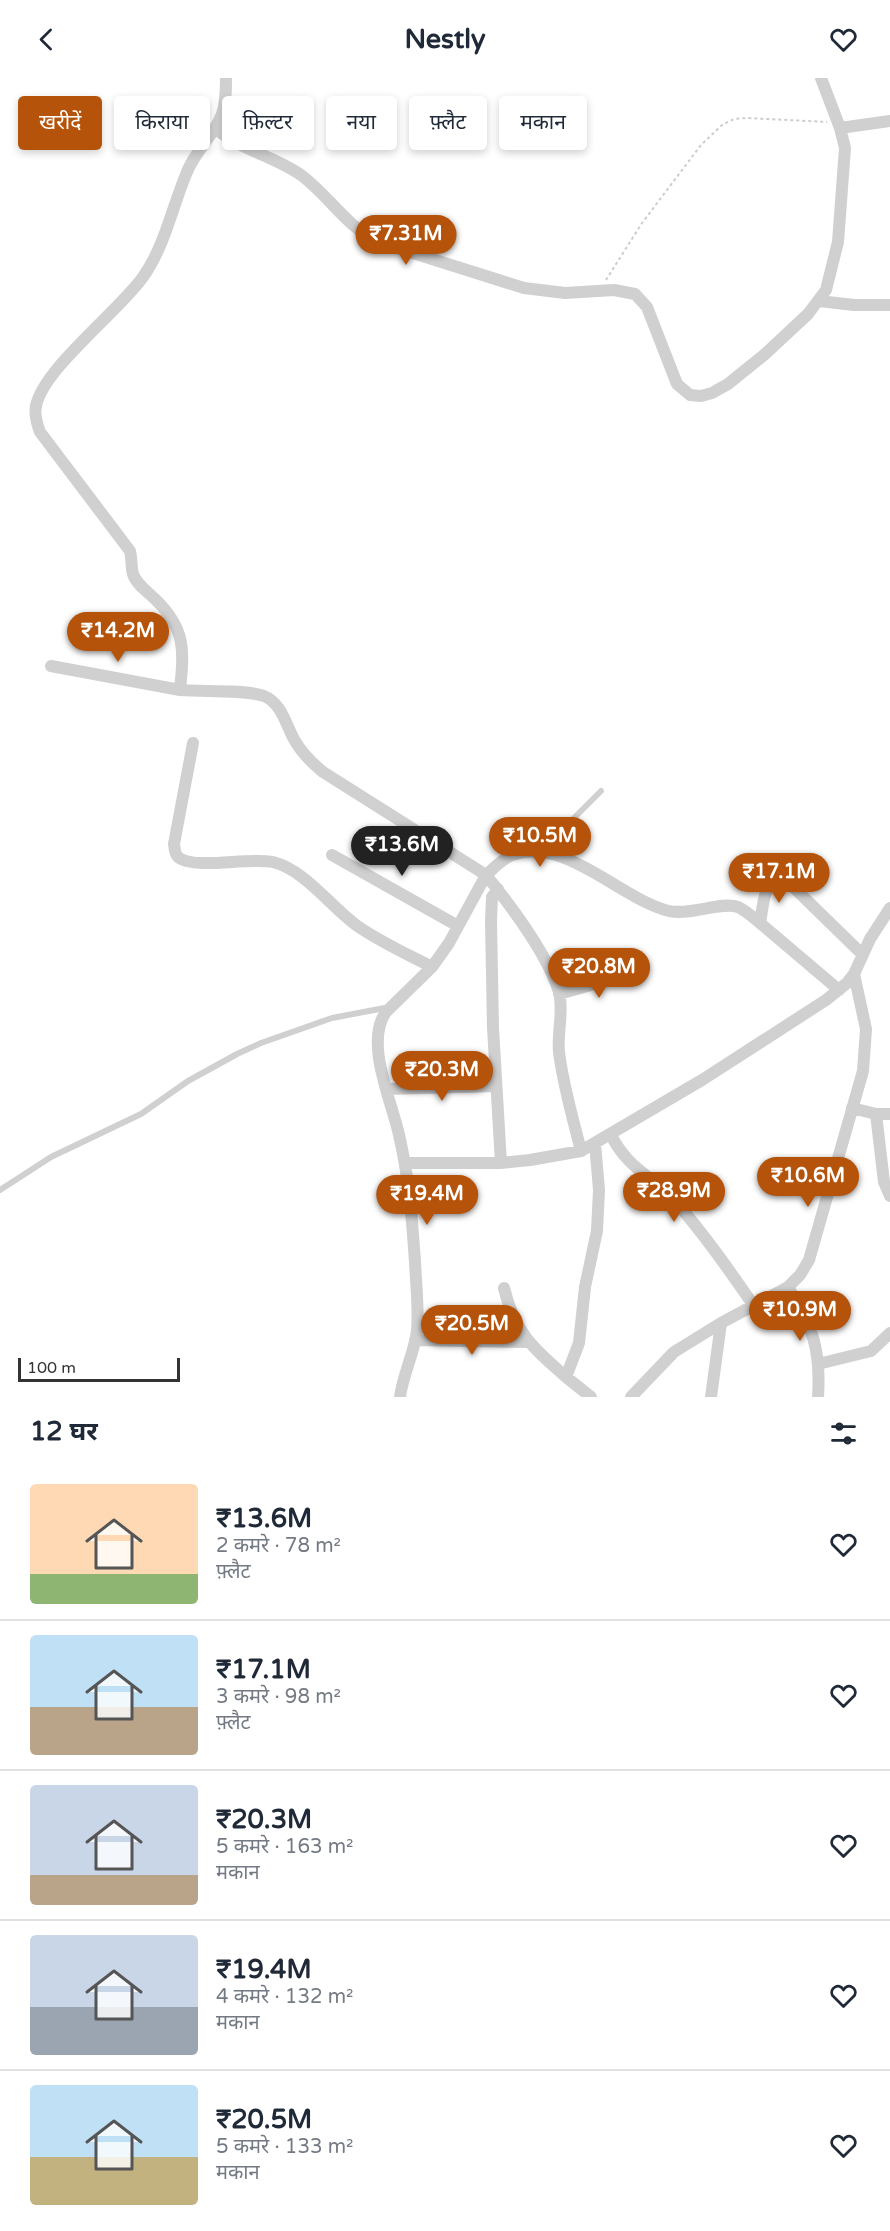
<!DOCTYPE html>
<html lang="hi">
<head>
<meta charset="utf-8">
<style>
  body { margin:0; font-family:"Varela Round","Noto Sans Devanagari",sans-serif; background:#f6f6f7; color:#1f2937; height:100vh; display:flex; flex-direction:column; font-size:22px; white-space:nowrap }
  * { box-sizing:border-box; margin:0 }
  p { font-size:20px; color:#747a83 }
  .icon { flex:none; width:33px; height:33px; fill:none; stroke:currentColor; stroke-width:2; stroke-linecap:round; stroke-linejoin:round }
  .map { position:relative; height:1319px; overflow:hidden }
  .panel { display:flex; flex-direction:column; background:#fff; flex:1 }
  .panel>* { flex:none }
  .guide { position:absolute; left:18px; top:18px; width:855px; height:54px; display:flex; gap:12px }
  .scale { position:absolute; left:18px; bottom:15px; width:162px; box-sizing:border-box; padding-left:6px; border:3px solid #333; border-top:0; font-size:16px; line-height:21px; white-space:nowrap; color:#333; -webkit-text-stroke:4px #fff; paint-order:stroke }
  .price { position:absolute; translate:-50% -51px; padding:0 14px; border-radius:21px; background:#b45309; color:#fff; font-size:20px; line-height:39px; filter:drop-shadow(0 2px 3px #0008) }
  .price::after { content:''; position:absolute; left:50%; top:36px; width:18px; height:14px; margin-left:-9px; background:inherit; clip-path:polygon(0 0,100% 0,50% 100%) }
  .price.active { background:#222; color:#fff }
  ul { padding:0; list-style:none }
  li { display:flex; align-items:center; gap:18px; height:150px; padding:0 30px }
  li+li { border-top:2px solid #e0e1e3 }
  li span { display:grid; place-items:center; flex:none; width:168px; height:120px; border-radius:6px; color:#555 }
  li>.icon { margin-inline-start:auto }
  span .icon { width:72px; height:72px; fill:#fffc; stroke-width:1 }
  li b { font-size:26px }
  h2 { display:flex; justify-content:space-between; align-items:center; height:72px; padding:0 30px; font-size:26px }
  .tag { padding:0 21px; border-radius:6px; background:#fff; box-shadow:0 3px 9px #0003; font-size:21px; line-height:54px }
  .tag.active { background:#b45309; color:#fff }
  header { display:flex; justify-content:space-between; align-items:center; height:78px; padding:0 30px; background:#fff; font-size:27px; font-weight:700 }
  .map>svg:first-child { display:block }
</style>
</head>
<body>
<header><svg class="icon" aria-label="back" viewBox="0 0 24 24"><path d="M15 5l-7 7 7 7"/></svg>Nestly<svg class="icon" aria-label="heart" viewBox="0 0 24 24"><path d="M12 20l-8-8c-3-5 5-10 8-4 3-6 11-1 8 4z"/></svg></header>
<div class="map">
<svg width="890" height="1319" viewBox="0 0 890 1319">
  <rect width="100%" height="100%" fill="#fff"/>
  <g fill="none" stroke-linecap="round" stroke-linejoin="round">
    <!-- path -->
    <path stroke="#cdcdcd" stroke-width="2" stroke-dasharray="3 3" stroke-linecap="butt" d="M606,202L642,145L701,67L722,47L734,41L747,40L827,44"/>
    <!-- service -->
    <path stroke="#d0d0d0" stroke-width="6" d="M540,774L601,713
      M0,1112L51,1079L141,1036L188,1003L237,976L261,965L332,940L390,929"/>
    <!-- minor -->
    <path stroke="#d0d0d0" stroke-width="12" d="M226,0C226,12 226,24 222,36C215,56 195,73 187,94C172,129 165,168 143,199C118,234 43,291 36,328C34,337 37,346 40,354L130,473C132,481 131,489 133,496C136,506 148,514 155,521C186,551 184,572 180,612C203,614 243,611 264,618C282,625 286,648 295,663C302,675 312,685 323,694L486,797L449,865L432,889L386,934C364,964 392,1024 399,1057C409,1099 412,1141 415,1184C416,1207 419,1230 417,1253C414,1276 403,1296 400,1319
      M215,50C240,72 274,78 301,97C328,117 347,149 378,164L524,210L565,215L614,212L635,216L647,229L677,306L690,317L701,318L712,315L728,306L764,277L808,236L826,212L838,164L845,70L840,50L821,0
      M840,50L890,43
      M819,223L854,227H890
      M51,588L180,612
      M193,665L174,766C175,773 175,778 181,781C200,791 249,779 273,784C305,792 330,828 356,847C380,864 407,876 432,889
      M332,777L458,848
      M760,845C754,840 745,832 738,829C721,823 691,838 669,833C620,821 566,758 512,777C502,781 494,790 486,797C511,828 548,877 559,914C564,934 557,954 559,974C563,1007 573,1041 581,1073L702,1002L826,922L847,905L854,896L870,861L890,830
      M839,912L760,845C763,830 763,806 778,799L784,800L863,877
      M559,916L630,896
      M387,1011L496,1008
      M852,1030L876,1036L884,1104L890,1118
      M876,1036H890
      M611,1057C628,1091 651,1097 675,1123C704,1156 729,1192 754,1228
      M406,1085H501L493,950L491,843L492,819L498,811
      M501,1085L530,1082L581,1073
      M788,1209C813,1250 821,1271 818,1319
      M504,1210C515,1255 533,1270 566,1299
      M415,1262L529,1264
      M818,1286L871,1273L890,1255
      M591,1319L566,1299L579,1265L585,1209L597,1153L599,1112L595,1065
      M631,1319L674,1274L721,1245
      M711,1319L721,1245L788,1209L800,1197L809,1182L863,993L866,951L854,896"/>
  </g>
</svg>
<div class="scale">100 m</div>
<b class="price" style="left:406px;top:188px">₹7.31M</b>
<b class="price" style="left:118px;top:585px">₹14.2M</b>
<b class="price" style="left:540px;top:790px">₹10.5M</b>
<b class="price active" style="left:402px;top:799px">₹13.6M</b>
<b class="price" style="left:779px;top:826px">₹17.1M</b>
<b class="price" style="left:599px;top:921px">₹20.8M</b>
<b class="price" style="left:442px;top:1024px">₹20.3M</b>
<b class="price" style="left:808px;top:1130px">₹10.6M</b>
<b class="price" style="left:674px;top:1145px">₹28.9M</b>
<b class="price" style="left:427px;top:1148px">₹19.4M</b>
<b class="price" style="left:800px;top:1264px">₹10.9M</b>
<b class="price" style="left:472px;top:1278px">₹20.5M</b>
<div class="guide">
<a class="tag active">खरीदें</a>
<a class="tag">किराया</a>
<a class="tag">फ़िल्टर</a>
<a class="tag">नया</a>
<a class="tag">फ़्लैट</a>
<a class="tag">मकान</a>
</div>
</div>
<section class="panel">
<h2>12 घर<svg class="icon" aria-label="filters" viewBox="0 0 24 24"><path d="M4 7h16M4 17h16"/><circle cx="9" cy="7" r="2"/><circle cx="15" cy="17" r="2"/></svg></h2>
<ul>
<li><span style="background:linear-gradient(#ffd9b3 75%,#8fb573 0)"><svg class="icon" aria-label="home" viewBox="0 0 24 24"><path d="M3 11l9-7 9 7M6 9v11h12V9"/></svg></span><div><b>₹13.6M</b><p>2 कमरे · 78 m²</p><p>फ़्लैट</p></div><svg class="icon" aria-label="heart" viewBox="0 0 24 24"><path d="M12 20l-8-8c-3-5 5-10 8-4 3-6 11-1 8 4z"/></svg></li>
<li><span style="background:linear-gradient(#bfe0f5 60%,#b9a48a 0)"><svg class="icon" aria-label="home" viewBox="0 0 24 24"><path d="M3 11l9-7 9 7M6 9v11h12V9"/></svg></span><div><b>₹17.1M</b><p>3 कमरे · 98 m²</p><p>फ़्लैट</p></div><svg class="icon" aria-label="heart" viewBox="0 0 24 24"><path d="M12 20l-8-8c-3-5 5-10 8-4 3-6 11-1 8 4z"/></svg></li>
<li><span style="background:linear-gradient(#c9d6e8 75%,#b9a48a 0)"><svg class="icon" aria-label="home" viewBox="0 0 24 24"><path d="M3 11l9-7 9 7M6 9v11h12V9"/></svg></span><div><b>₹20.3M</b><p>5 कमरे · 163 m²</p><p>मकान</p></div><svg class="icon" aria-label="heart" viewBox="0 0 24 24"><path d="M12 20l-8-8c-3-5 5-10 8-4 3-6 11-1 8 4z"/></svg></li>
<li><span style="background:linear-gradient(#c9d6e8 60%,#9aa5b1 0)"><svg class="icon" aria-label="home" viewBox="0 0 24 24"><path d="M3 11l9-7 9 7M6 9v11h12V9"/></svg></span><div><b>₹19.4M</b><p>4 कमरे · 132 m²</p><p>मकान</p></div><svg class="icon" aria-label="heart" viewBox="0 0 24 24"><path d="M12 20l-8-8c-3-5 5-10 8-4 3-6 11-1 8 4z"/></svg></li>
<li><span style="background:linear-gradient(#bfe0f5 60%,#c2b280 0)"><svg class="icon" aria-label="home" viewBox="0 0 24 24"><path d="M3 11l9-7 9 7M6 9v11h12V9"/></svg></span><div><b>₹20.5M</b><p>5 कमरे · 133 m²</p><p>मकान</p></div><svg class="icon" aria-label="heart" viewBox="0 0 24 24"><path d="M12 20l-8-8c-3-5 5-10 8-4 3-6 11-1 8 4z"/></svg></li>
</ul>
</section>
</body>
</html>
